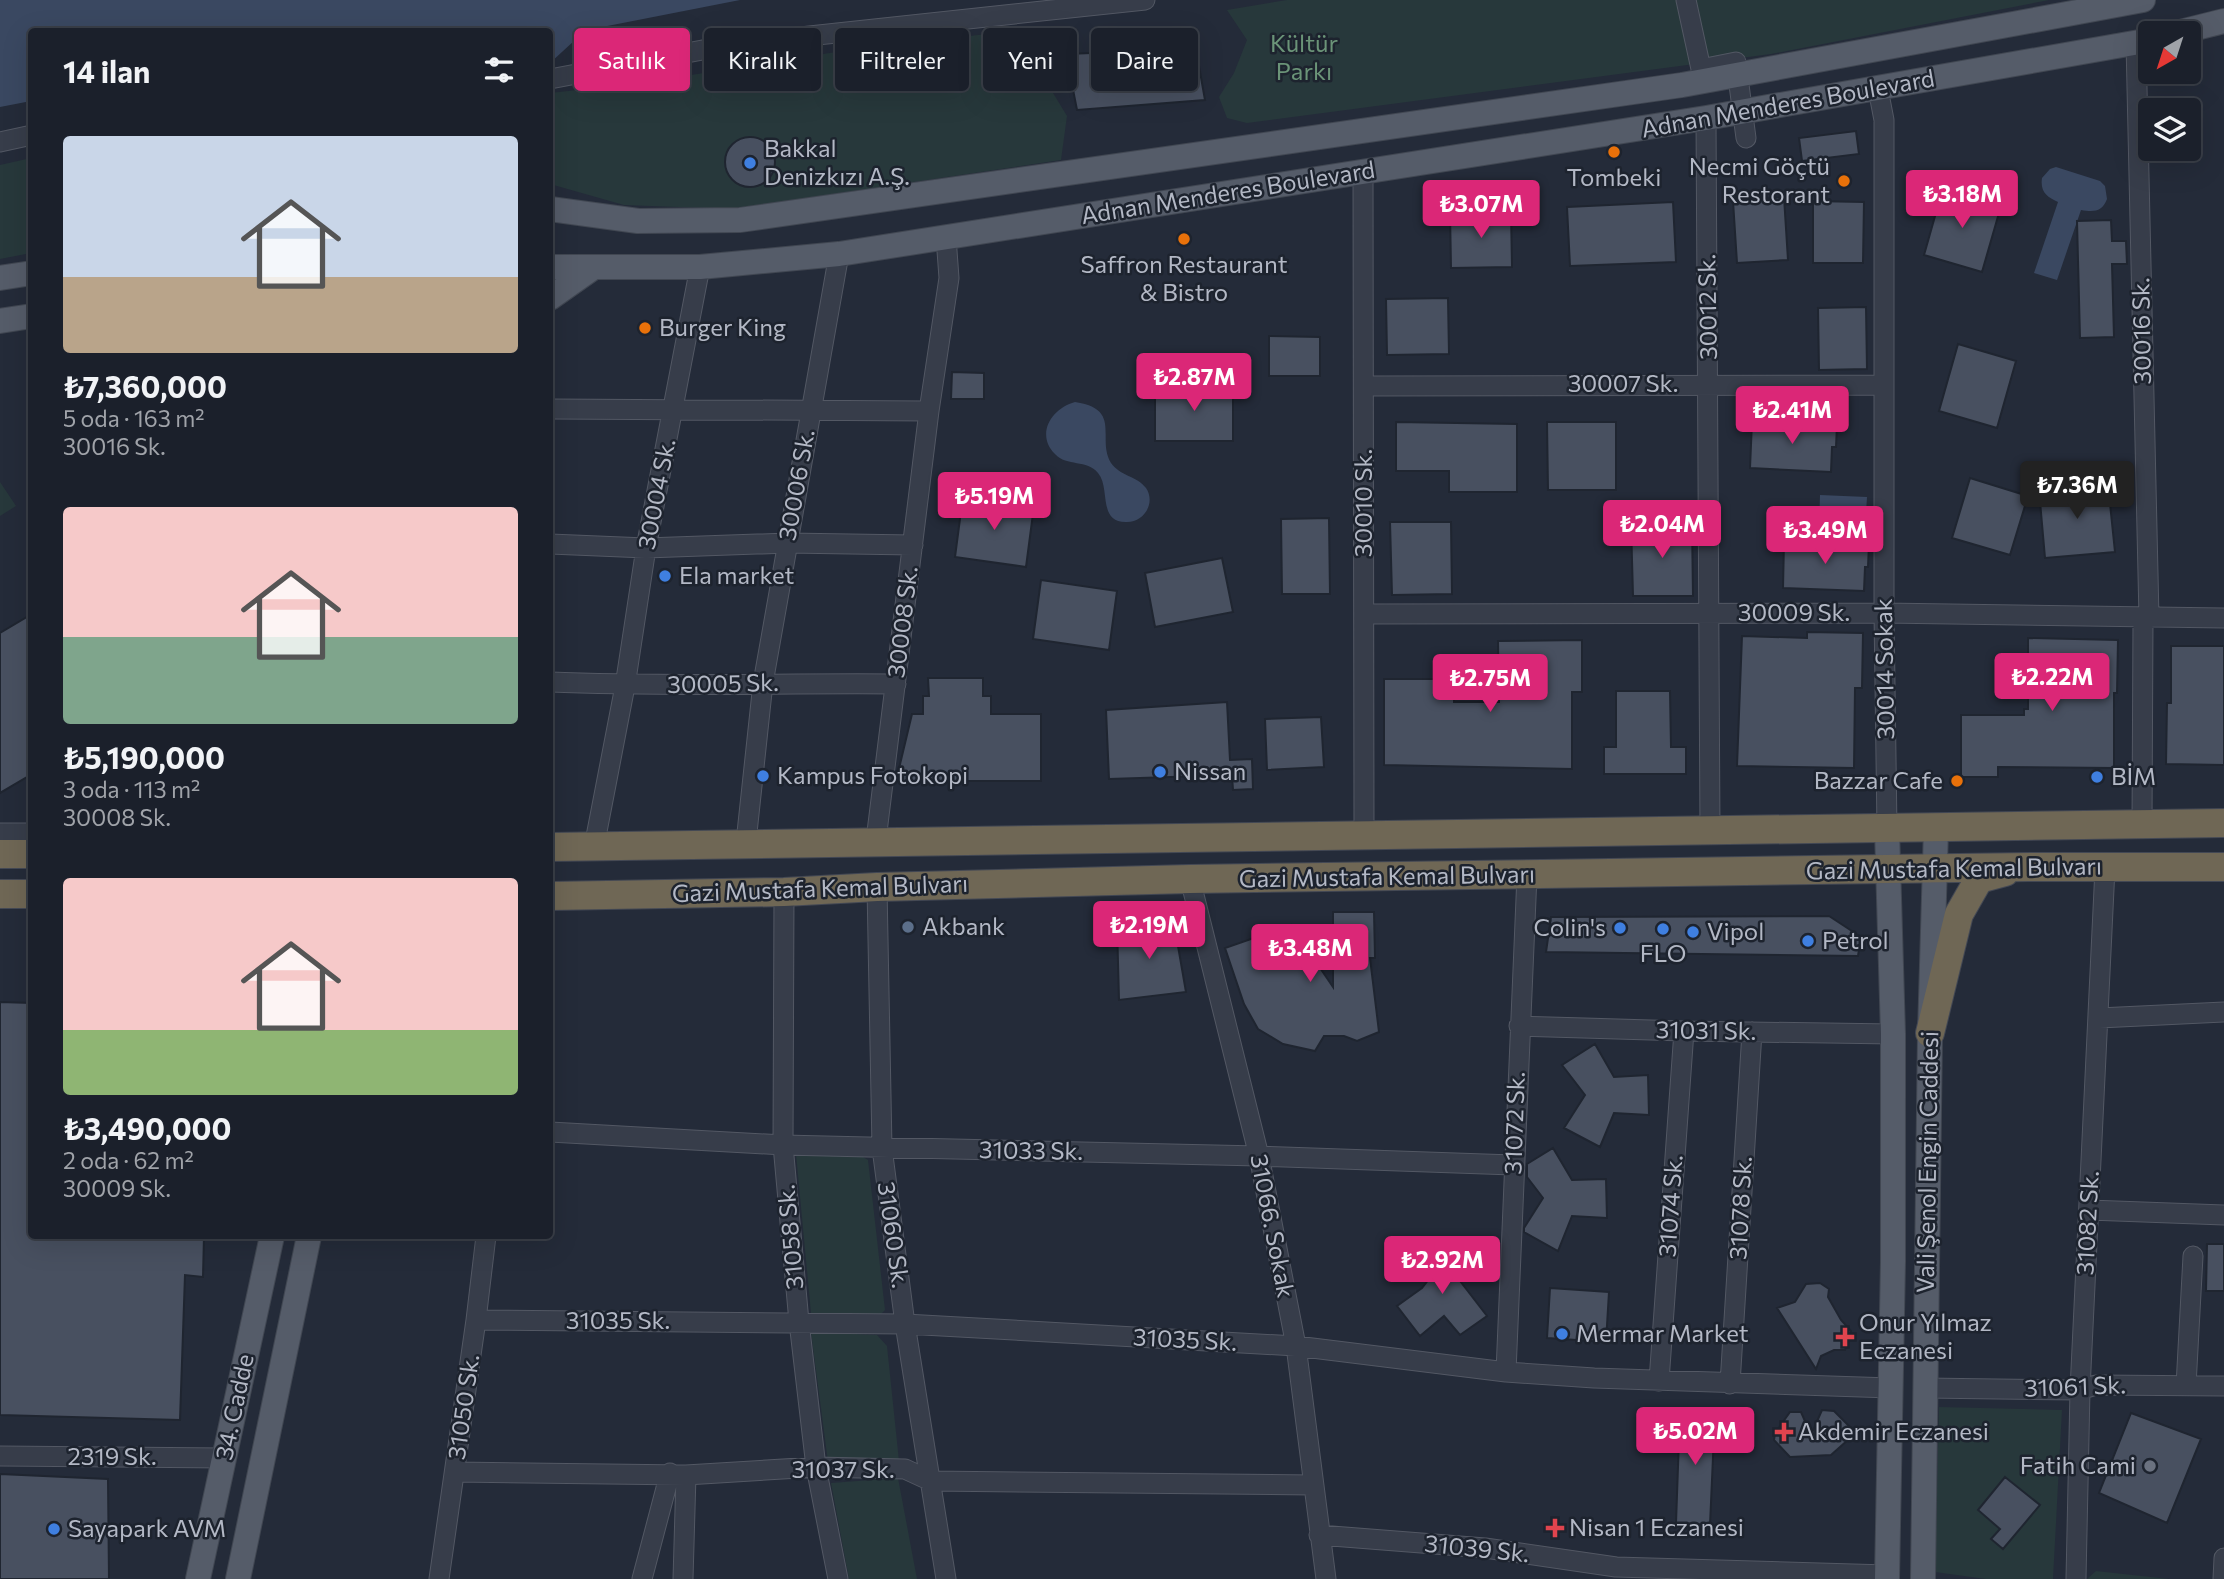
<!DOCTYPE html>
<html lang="tr">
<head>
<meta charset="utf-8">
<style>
  body { margin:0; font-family:Commissioner,sans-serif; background:#282d37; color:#f1f3f6; height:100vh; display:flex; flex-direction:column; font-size:26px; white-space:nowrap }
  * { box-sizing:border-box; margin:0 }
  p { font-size:23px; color:#a0a3a9 }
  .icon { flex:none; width:38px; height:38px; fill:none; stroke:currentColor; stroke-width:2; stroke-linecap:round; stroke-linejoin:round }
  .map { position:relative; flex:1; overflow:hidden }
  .sheet { position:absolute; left:28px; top:28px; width:525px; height:1211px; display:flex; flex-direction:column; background:#1b202b; border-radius:7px; box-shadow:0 7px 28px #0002,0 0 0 2px #393e47 }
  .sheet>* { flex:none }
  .banner { position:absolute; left:574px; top:28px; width:665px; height:63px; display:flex; gap:14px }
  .needle { width:46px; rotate:219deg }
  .controls { position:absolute; left:2138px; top:21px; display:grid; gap:14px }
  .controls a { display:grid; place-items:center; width:63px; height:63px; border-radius:7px; background:#1b202b; box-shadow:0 7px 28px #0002,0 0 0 2px #393e47; font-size:35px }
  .price { position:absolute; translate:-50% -60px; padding:0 16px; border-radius:7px; background:#db2777; color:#fff; font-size:23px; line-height:46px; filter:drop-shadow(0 2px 4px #0008) }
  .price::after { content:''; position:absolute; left:50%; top:42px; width:21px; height:16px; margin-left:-10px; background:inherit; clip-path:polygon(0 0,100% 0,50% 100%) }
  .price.on { background:#222; color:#fff }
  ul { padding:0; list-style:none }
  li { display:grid; align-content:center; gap:14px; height:371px; padding:0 35px }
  li span { display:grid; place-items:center; height:217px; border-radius:7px; color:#555 }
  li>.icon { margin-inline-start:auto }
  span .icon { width:126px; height:126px; fill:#fffc; stroke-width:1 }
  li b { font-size:30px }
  h2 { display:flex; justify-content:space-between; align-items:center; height:84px; padding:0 35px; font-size:30px }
  .tag { padding:0 24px; border-radius:7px; background:#1b202b; box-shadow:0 7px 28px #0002,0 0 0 2px #393e47; font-size:24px; line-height:63px }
  .tag.on { background:#db2777; color:#fff }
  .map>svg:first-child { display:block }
</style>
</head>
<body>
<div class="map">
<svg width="2224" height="1579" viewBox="0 0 2224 1579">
  <rect width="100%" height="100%" fill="#242b39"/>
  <!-- green -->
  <path fill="#27383b" d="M1287,0H2049L1771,54L1247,123L1227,118L1219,97L1234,73L1247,40L1227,10Z
    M1044,27L1030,55L1067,116L1061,160L731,209L624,205L550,184V93L634,84L836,52Z
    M31,158V253L0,259V165Z
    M0,482L16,506L0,516Z
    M796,1154H858L868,1160L885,1310L880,1315L811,1313Z
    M811,1332L877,1335L887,1346L899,1461L828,1462Z
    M1939,1407L2062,1410L2053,1579H1986L1935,1572Z
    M898,1478L917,1579H849L831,1483Z
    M2096,1571L2169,1579H2087Z"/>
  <!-- water -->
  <path fill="#3a4861" d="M0,0H740L592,29L575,40L550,63V32H32L31,101L0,107Z
    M2056,167L2100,181L2105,186L2107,199C2102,212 2094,212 2081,210L2057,280L2034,273L2058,202C2047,197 2040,192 2042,178L2050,169Z
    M1075,402C1123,409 1096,439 1111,463C1120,476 1137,476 1146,488C1156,503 1144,522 1127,522C1097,523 1111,488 1098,473C1087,459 1067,467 1055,454C1035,434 1052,408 1075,402Z
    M1820,495L1867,497L1865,530L1819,528Z"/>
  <!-- building -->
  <path fill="#485060" stroke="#1f2530" stroke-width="2" d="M1196,49L1205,100L1077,110L1066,54Z
    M1856,131L1859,154L1802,161L1799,138Z
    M725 162a25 25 0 1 1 50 0a25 25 0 1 1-50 0Z
    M1943,188L2001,206L1982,272L1924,255Z
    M1784,197L1788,260L1737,263L1733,201Z
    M1813,201L1864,202L1863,263H1813Z
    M1673,202L1676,262L1570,266L1567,207Z
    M1511,211L1512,267L1451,268L1450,212Z
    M2111,220L2112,241H2126L2127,264H2112L2114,337L2080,338L2077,221Z
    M1448,298L1449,354L1387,355L1386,299Z
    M1866,307L1867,369L1819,370L1818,308Z
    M1269,336L1320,337V376H1269Z
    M1958,344L2016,361L1997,428L1939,411Z
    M952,372L984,373V399H951Z
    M1155,384L1233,385V441H1155Z
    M1752,421L1837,425L1836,447H1832L1831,472L1750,468Z
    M1396,422L1517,424V492H1449V471H1396Z
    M1547,422H1616V490H1548Z
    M1970,478L2028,496L2010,555L1952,538Z
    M2108,484L2115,552L2045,558L2039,490Z
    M963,496L1034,506L1026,567L955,557Z
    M1329,518L1330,594H1282L1281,519Z
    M1390,522H1451L1452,594L1392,595Z
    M1692,523L1693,596H1633L1631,524Z
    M1784,541L1869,544L1868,567H1865L1864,591L1783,588Z
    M1222,558L1233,612L1155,627L1145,573Z
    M1041,580L1117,591L1109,650L1033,639Z
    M32,614V774L0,793V633Z
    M1807,632L1863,633L1862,688H1855L1854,768L1737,766L1742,636L1807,638Z
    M2028,638L2118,640L2117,693H2114V768L1998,767V777H1961V715H2024V709H2028Z
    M1582,640V692H1572V769L1384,765V679H1454V702H1499L1498,641Z
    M2171,646H2224V765L2166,764L2167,703H2171Z
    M928,678H983V696H991V714H1041V781H896L912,714H923V696H929Z
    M1616,691H1670L1671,747H1686V774H1604V747H1616Z
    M1227,702L1230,760L1252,759L1253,789L1233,790L1232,775L1109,779L1106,710Z
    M1321,717L1324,767L1267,770L1265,719Z
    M1333,912H1374L1375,958H1370L1379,1032L1357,1041L1344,1036H1324L1315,1051L1283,1044L1258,1029L1244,1004L1225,948L1291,925L1333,987Z
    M1829,916L1861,937L1858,956L1546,952L1551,917Z
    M1174,923L1186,992L1119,1000L1117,925Z
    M0,1002L32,1003V1236H204L203,1277L185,1275L180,1420L0,1415Z
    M1595,1044L1614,1077L1648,1075L1649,1115L1614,1113L1600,1147L1564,1128L1585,1095L1562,1065Z
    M1553,1148L1572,1180L1606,1179L1607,1218L1572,1216L1558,1251L1524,1232V1228L1543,1198L1527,1177V1164Z
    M2207,1244H2224V1291H2206Z
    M1429,1246L1459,1249L1457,1277L1487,1316L1460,1335L1444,1316L1420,1336L1397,1306L1422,1288L1429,1279Z
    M1820,1283L1829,1289L1828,1297L1841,1320L1851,1331L1845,1350H1834L1821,1356L1816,1369L1777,1308L1795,1302L1806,1284Z
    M1550,1288L1609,1292L1606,1342L1547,1338Z
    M1680,1410L1715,1412L1710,1525L1676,1523Z
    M1822,1410L1834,1411L1851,1428L1849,1439L1831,1455L1790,1457L1774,1440L1775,1433L1790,1412H1801L1811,1435Z
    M2131,1413L2201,1439L2167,1523L2099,1493Z
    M0,1474L108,1479L109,1579H0Z
    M2005,1477L2040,1505L2003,1549L1991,1539L2000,1529L1978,1510Z"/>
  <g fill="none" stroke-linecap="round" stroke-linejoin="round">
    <defs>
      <path id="minor" d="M1686,0L1701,69L1736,62L1746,138
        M2136,43L2149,618
        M550,79L734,44L1145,0
        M1878,89L1884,120V613L1887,830
        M1706,118L1710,832
        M0,142L32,135
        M1363,172L1364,834
        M1364,386L1883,385
        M550,409L929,411
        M550,544L646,548L788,543L913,545
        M1364,614L1884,613L2224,618
        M550,682C665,687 780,683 896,684
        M2142,825L2143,619
        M0,833H32
        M876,840L929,411L949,278L946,237
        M746,842L763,683L839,254
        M594,847L625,686L646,548L700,267
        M1190,879L1259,1156L1296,1346L1326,1579
        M877,887L882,1148L905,1324L946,1579
        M784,892L783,1145L799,1322L816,1467L838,1579
        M2099,1018L2224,1012
        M1519,1026L1684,1031L1893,1034
        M550,1132L783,1145L1259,1156L1513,1165
        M2089,1210L2224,1215
        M476,1320L905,1324L1296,1346L1506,1372L1594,1378L1891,1388
        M1506,1372L1527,875
        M1659,1381L1684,1031
        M1730,1384L1752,1032
        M2186,1386L2193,1256
        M1925,1388L2080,1390L2096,1385L2224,1386
        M0,1456L225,1458
        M455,1472L686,1475L816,1467L905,1469L931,1481L1313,1485
        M1319,1535L1485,1548L1616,1567L1887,1575
        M439,1579L476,1320L486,1236
        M642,1579L670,1473
        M683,1579L686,1475
        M2076,1579L2080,1390L2105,868
        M2223,1579L2224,1558"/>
      <path id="major" d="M2176,33L2224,21
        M550,209L638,221L740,220L1682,85L2143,0
        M550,267H700L839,254L1706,118L2151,40
        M0,278L32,273
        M550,298L594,267
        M0,321L32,316
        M198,1579L272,1236
        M238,1579L309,1236
        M1887,1579L1893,1261V1034L1887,830
        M1923,1579L1930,1033L1936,829"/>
      <path id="highway" d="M550,847C1108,836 1666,834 2224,823
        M0,854H32
        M0,894H32
        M550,896L784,892L877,887L1190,879L2029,867H2224
        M1930,1033L1959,914L1979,879L2005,872"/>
    </defs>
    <!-- minor casing -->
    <use href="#minor" stroke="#535864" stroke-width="21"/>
    <!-- major casing -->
    <use href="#major" stroke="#414752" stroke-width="26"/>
    <!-- highway casing -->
    <use href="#highway" stroke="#434854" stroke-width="30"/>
    <!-- minor -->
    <use href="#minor" stroke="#373d4a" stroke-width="19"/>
    <!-- major -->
    <use href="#major" stroke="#555c69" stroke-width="24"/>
    <!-- highway -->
    <use href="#highway" stroke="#6f6755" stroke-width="28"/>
  </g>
  <!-- markers -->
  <g fill="#e8710a" stroke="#1d232e" stroke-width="2.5">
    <circle cx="1614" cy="152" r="7"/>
    <circle cx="1844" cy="181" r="7"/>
    <circle cx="1184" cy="239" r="7"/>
    <circle cx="645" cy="328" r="7"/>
    <circle cx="1957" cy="781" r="7"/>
  </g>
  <g fill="#3f7fe0" stroke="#1d232e" stroke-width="2.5">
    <circle cx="750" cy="163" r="7"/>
    <circle cx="665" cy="576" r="7"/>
    <circle cx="1160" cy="772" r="7"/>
    <circle cx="763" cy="776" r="7"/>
    <circle cx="2097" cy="777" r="7"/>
    <circle cx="1620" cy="928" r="7"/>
    <circle cx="1663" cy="929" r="7"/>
    <circle cx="1693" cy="932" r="7"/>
    <circle cx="1808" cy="941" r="7"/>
    <circle cx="1562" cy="1334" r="7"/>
    <circle cx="54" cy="1529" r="7"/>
  </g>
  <circle fill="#5c6f8a" stroke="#1d232e" stroke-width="2.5" cx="908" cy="927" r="7"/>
  <g fill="#e0444e" stroke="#1d232e" stroke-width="2.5">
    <path d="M1841.5 1326.5h7v7h7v7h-7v7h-7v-7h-7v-7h7z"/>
    <path d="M1780.5 1421.5h7v7h7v7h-7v7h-7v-7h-7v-7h7z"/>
    <path d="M1551.5 1517.5h7v7h7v7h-7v7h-7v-7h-7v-7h7z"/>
  </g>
  <circle fill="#6b7280" stroke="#1d232e" stroke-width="2.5" cx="2150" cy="1466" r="7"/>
  <g text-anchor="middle" stroke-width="5" stroke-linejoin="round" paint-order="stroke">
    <!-- park labels -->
    <g font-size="24" fill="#6b9478" stroke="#1d232e">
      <text x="1304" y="52">Kültür<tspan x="1304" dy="28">Parkı</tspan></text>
    </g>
    <!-- street labels -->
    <g font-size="24" fill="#b3b8c5" stroke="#1d232e">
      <text transform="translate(1788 104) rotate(-10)" y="8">Adnan Menderes Boulevard</text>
      <text transform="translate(1228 193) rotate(-9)" y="8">Adnan Menderes Boulevard</text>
      <text transform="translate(1708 307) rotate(-91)" y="8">30012 Sk.</text>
      <text transform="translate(2142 331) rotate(-91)" y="8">30016 Sk.</text>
      <text x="1623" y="392">30007 Sk.</text>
      <text transform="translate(797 485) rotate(-80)" y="8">30006 Sk.</text>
      <text transform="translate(657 494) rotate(-79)" y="8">30004 Sk.</text>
      <text transform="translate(1364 503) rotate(-90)" y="8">30010 Sk.</text>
      <text x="1794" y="621">30009 Sk.</text>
      <text transform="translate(903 622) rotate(-83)" y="8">30008 Sk.</text>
      <text transform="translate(1885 669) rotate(-91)" y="8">30014 Sokak</text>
      <text transform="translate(723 684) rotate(-1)" y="8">30005 Sk.</text>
      <text transform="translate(1954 869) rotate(-1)" y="8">Gazi Mustafa Kemal Bulvarı</text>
      <text transform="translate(1387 877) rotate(-1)" y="8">Gazi Mustafa Kemal Bulvarı</text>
      <text transform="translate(820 889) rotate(-2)" y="8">Gazi Mustafa Kemal Bulvarı</text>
      <text transform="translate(1706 1031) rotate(1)" y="8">31031 Sk.</text>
      <text transform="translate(1515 1123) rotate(-88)" y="8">31072 Sk.</text>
      <text transform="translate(1031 1151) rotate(1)" y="8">31033 Sk.</text>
      <text transform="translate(1928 1162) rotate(-89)" y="8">Vali Şenol Engin Caddesi</text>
      <text transform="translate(1671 1206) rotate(-86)" y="8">31074 Sk.</text>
      <text transform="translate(1741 1208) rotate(-87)" y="8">31078 Sk.</text>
      <text transform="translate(2088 1223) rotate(-87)" y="8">31082 Sk.</text>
      <text transform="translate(1272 1226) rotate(79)" y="8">31066. Sokak</text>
      <text transform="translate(893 1235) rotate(82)" y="8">31060 Sk.</text>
      <text transform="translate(791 1237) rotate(-95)" y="8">31058 Sk.</text>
      <text x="618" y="1329">31035 Sk.</text>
      <text transform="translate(1185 1340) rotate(3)" y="8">31035 Sk.</text>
      <text transform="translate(2075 1387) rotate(-2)" y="8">31061 Sk.</text>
      <text transform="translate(235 1407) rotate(-78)" y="8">34. Cadde</text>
      <text transform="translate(464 1407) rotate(-82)" y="8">31050 Sk.</text>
      <text x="112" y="1465">2319 Sk.</text>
      <text x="843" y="1478">31037 Sk.</text>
      <text transform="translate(1477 1549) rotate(6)" y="8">31039 Sk.</text>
    </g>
    <!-- poi labels -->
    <g font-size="24" fill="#b3b8c5" stroke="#1d232e" text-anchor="start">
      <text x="764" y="157">Bakkal<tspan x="764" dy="28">Denizkızı A.Ş.</tspan></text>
      <text x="1830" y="175" text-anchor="end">Necmi Göçtü<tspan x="1830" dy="28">Restorant</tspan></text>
      <text x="1614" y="186" text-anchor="middle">Tombeki</text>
      <text x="1184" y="273" text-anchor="middle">Saffron Restaurant<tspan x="1184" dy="28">&amp; Bistro</tspan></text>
      <text x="659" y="336">Burger King</text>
      <text x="679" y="584">Ela market</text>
      <text x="1174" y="780">Nissan</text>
      <text x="777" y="784">Kampus Fotokopi</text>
      <text x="2111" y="785">BİM</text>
      <text x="1943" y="789" text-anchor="end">Bazzar Cafe</text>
      <text x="922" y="935">Akbank</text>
      <text x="1606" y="936" text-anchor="end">Colin's</text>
      <text x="1707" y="940">Vipol</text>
      <text x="1822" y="949">Petrol</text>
      <text x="1663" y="962" text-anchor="middle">FLO</text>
      <text x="1859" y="1331">Onur Yılmaz<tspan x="1859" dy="28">Eczanesi</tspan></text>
      <text x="1576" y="1342">Mermar Market</text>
      <text x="1798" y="1440">Akdemir Eczanesi</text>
      <text x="2136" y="1474" text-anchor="end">Fatih Cami</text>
      <text x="1569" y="1536">Nisan 1 Eczanesi</text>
      <text x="68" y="1537">Sayapark AVM</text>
    </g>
  </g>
</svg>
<div class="controls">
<a><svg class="needle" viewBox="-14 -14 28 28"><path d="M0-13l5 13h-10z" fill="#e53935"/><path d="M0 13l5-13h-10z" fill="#a0a3a9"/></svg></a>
<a><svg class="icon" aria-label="layers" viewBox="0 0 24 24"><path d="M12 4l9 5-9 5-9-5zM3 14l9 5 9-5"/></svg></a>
</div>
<b class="price" style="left:1962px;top:230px">₺3.18M</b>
<b class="price" style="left:1481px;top:240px">₺3.07M</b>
<b class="price" style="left:1194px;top:413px">₺2.87M</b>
<b class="price" style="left:1792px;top:446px">₺2.41M</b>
<b class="price on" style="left:2077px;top:521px">₺7.36M</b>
<b class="price" style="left:994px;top:532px">₺5.19M</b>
<b class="price" style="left:1662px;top:560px">₺2.04M</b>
<b class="price" style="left:1825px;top:566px">₺3.49M</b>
<b class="price" style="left:2052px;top:713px">₺2.22M</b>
<b class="price" style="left:1490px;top:714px">₺2.75M</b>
<b class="price" style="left:1149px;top:961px">₺2.19M</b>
<b class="price" style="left:1310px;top:984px">₺3.48M</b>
<b class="price" style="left:1442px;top:1296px">₺2.92M</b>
<b class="price" style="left:1695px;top:1467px">₺5.02M</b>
<div class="banner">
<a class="tag on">Satılık</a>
<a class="tag">Kiralık</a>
<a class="tag">Filtreler</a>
<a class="tag">Yeni</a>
<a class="tag">Daire</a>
</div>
<section class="sheet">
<h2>14 ilan<svg class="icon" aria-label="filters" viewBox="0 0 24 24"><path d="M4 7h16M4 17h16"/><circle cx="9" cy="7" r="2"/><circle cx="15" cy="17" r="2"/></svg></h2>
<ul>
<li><span style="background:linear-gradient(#c9d6e8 65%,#b9a48a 0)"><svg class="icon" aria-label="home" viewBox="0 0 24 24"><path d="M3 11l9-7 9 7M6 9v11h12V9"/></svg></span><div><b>₺7,360,000</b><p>5 oda · 163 m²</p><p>30016 Sk.</p></div></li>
<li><span style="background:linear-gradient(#f6c9c9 60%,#7fa58c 0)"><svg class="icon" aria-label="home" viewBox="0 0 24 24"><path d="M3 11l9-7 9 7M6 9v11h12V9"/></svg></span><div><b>₺5,190,000</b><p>3 oda · 113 m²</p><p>30008 Sk.</p></div></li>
<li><span style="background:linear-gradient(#f6c9c9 70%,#8fb573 0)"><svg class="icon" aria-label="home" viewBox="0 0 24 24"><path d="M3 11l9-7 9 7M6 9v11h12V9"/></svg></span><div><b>₺3,490,000</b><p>2 oda · 62 m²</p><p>30009 Sk.</p></div></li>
</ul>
</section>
</div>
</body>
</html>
